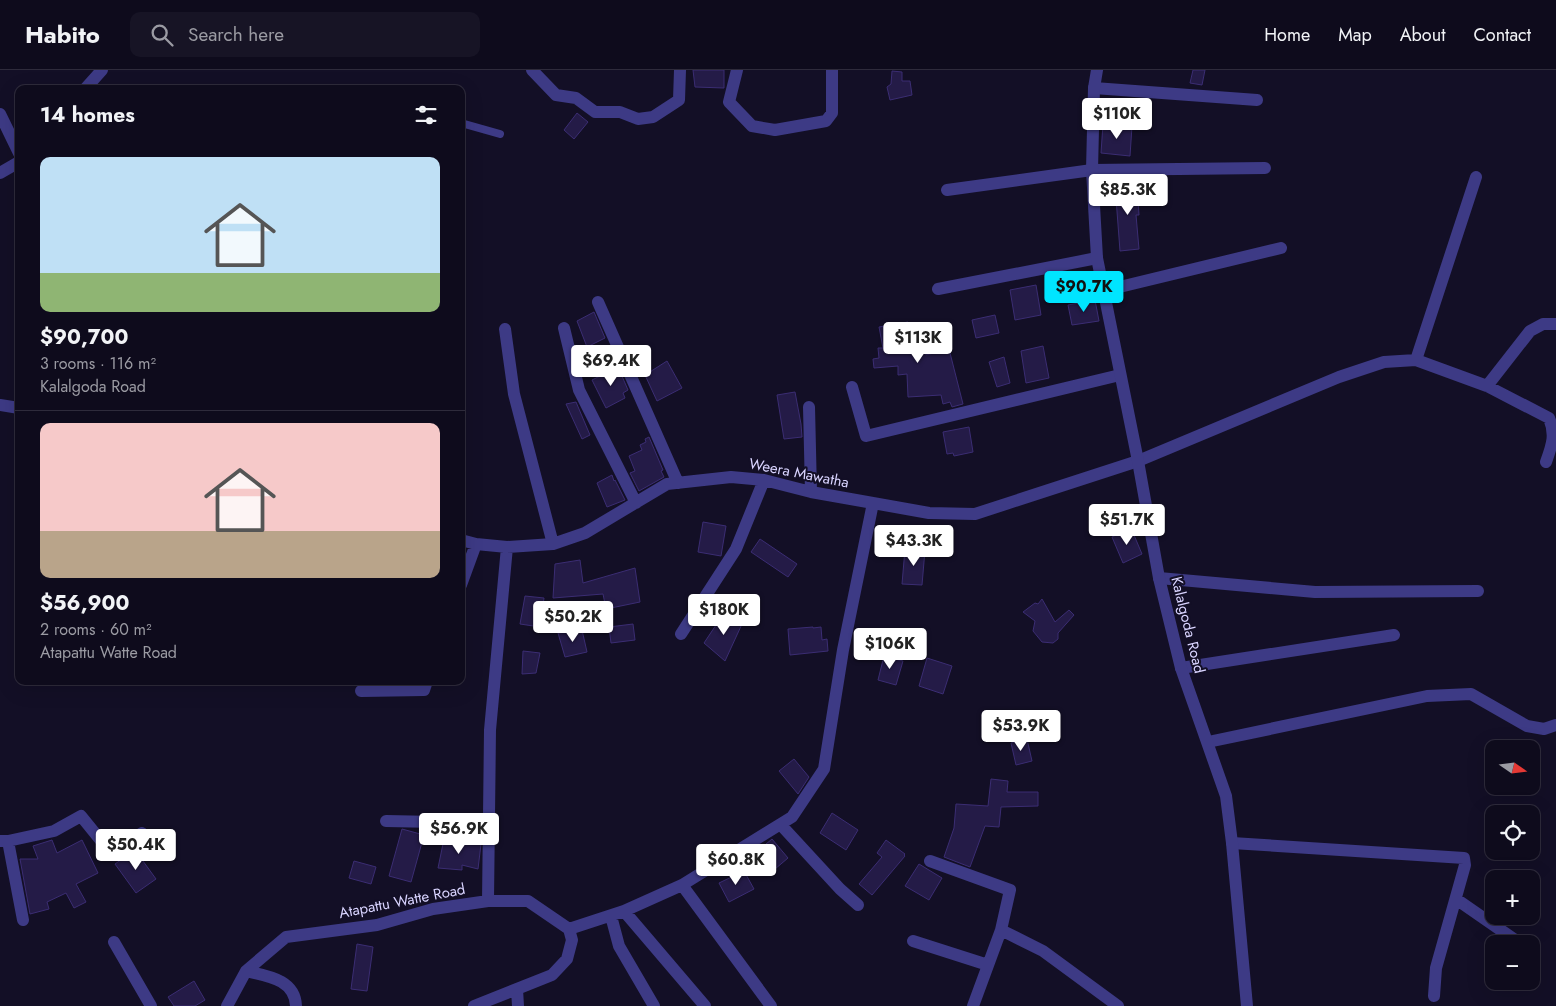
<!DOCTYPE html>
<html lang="en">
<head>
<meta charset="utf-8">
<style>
  body { margin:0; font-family:Jost,sans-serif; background:#171425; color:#f1f3f6; height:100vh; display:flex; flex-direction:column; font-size:19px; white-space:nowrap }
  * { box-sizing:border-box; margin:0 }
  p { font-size:16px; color:#9b9ba3 }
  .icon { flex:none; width:28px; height:28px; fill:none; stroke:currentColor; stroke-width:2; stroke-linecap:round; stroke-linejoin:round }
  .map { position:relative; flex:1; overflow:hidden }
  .sheet { position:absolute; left:15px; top:15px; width:450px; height:600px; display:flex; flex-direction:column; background:#0e0b1c; border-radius:10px; box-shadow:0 5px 20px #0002,0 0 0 1px #2e2b3b }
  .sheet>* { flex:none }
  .needle { width:32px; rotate:104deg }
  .fabs { position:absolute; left:1485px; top:670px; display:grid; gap:10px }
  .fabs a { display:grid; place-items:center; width:55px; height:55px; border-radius:10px; background:#0e0b1c; box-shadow:0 5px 20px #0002,0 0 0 1px #2e2b3b; font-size:25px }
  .price { position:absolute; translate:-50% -42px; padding:0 11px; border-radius:5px; background:#fff; color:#222; font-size:16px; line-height:32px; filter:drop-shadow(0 1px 2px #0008) }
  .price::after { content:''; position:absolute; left:50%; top:30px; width:15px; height:11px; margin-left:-8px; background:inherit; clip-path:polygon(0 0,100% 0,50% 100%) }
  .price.current { background:#00e5ff; color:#111 }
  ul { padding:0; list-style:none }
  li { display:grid; align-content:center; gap:10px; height:265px; padding:0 25px }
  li+li { border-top:1px solid #2e2b3b }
  li span { display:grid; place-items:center; height:155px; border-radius:10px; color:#555 }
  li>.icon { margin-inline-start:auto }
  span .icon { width:90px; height:90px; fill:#fffc; stroke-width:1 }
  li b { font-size:21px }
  h2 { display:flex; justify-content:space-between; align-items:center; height:60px; padding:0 25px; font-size:21px }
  header { display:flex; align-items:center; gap:30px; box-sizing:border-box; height:70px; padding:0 25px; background:#0e0b1c; border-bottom:1px solid #2e2b3b }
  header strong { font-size:24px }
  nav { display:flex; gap:28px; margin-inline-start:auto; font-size:18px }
  .search { width:350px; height:45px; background:#171425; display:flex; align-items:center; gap:12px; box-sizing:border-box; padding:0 18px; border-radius:10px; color:#9b9ba3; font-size:19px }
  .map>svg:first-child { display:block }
</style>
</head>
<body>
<header>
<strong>Habito</strong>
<div class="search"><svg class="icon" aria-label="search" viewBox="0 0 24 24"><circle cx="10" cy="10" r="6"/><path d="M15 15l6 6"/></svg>Search here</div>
<nav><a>Home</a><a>Map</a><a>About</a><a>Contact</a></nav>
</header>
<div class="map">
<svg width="1556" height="936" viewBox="0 0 1556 936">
  <rect width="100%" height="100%" fill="#130f26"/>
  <!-- building -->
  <path fill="#241b47" stroke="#3b2d73" d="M693,0H724V18L695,17Z
    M1193,0H1205L1202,15L1190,13Z
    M892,1L902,2V11H910L912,25L890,30L887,17L891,14Z
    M577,43L588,52L574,69L564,60Z
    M1103,54L1132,56L1130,86L1101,83Z
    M1137,114L1139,145H1136L1139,179L1120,181L1115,115Z
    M1036,215L1041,245L1015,250L1010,220Z
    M1095,230L1099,251L1072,255L1068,235Z
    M594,242L605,268L587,277L577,251Z
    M995,245L999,263L976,268L972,250Z
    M908,252V256L919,254L926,285L949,279L963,334L952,337L950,332L943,334L941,325L908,327L907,304L898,305V296L874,298L873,289L879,288L878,278H883L879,257Z
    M1043,276L1049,308L1026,313L1021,281Z
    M1004,287L1010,313L997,317L989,292Z
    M667,291L682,318L657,331L645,305Z
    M618,297L628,320L623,323L625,328L606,338L592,310Z
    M795,322L801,354L802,367L784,369L777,325Z
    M576,332L590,365L582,369L566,334Z
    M969,357L973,382L954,386L953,383L947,384L943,362Z
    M649,367L663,400L661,401L664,407L639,421L630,403L635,401L629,386L642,380L640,375L646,372L645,369Z
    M612,405L614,411L615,410L625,430L607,437L597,413Z
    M703,452L726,456L721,486L698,482Z
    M1131,458L1142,484L1123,493L1112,467Z
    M760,469L797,494L788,507L751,482Z
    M905,479L925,480L922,515L902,514Z
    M580,490L583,513L635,498L640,532L606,539L603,524L553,528L555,494Z
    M525,526L544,528L540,557L520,554Z
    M1042,529L1055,552L1069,540L1074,545L1058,563V569L1053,573L1042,572L1033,561L1035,551L1023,542L1035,533L1038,534Z
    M724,543L742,554L725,591L704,573Z
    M633,554L635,570L611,573L609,557Z
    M813,557V558L821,557L822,570L827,569L828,581L790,585L788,559Z
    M582,560L587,582L565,587L558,563Z
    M523,581L540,583L536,603L522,604Z
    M884,586L903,591L896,615L878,610Z
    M927,588L952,596L943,624L919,616Z
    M1027,669L1032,691L1016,695L1011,673Z
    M794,689L809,707L798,724L779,701Z
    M991,709L1008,711L1007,722H1038V736L1001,737L999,757L985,756L970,797L944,787L954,758L956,734L988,736Z
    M832,743L858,760L846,780L820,763Z
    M402,759L424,765L411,812L389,806Z
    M444,769L481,774L478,799L462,795V800L438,798Z
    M772,769L788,788L768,805L752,786Z
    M52,770L57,783L82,770L98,803L76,814L86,832L74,838L66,823L47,832L49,839L30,844L20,789H38L33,776Z
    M886,770L905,784L904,785L905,786L872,825L859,814L882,787L877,783Z
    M135,780L156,809L136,823L115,794Z
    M354,791L376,797L371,814L349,808Z
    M919,794L942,808L929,830L905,816Z
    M744,801L754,819L729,832L719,813Z
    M357,874L373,877L367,921L351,919Z
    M194,911L205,930L195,936H174L168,927Z"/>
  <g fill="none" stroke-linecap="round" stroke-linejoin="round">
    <!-- service -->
    <path stroke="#3d3a85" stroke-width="8" d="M461,53L500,64"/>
    <!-- minor -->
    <path stroke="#3d3a85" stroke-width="12" d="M532,0L556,25L576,28L595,42H620L638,49L653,47L679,30L680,0
      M737,0L729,32L752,56L775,60L826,51L832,43V0
      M1094,18L1257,30
      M85,19L102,0
      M0,44L19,83
      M0,103L19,92
      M947,120L1092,100L1265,98
      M938,219L1097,188
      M1103,221L1281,178
      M598,232L678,413
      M564,258L579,320L636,433
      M505,259L514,324L553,474
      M1416,290L1476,107
      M1487,316L1530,261L1543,254H1556
      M852,317L866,366L1120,305
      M0,335L19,338
      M809,337L811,422
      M461,470L476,474L507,477L553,474L585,463L667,414L731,407L764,410L811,422L929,443L975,444L1138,391L1339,307L1384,292L1416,290L1487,316L1549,348C1556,365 1552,375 1546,392
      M1159,508L1315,522L1478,521
      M461,515L476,474
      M681,564L736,479L764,410
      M1181,598L1394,565
      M361,621L424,620L427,611
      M1208,672L1427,626L1471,624L1527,656L1544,659L1556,655
      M386,751L488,753
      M781,755L840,819L858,835
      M0,771H8L54,761L81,746L111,783L142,763
      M8,771L23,850
      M1232,773L1464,788L1465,795L1436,898L1434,926
      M930,791L1010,820L1001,860
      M682,815L771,936
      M1456,829L1518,872
      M488,831L490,660L507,477
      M624,841L705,936
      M611,846L619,876L654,936
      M913,871L988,895
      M114,872L151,936
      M246,901C267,906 295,909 296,936
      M517,919L518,936
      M227,936L246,901L286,867L377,855L433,839L488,831H528L569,859L624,841L682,815L792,747L824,699L843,580L873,433
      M474,936L552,905L567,889L572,870L569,859
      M973,936L1001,860L1043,881L1118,936"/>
    <!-- tertiary -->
    <path stroke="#3d3a85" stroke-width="12" d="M1097,0L1094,18L1092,100L1097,188L1138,391L1159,508L1181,598L1226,726L1232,773L1247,936"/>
  </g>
  <g text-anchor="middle" stroke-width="4" stroke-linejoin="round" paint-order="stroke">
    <!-- street labels -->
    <g font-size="15" fill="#d9d4ff" stroke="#130f26">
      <text transform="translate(799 403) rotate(11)" y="5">Weera Mawatha</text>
      <text transform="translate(1188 555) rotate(76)" y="5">Kalalgoda Road</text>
      <text transform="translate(402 831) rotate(-11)" y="5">Atapattu Watte Road</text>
    </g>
  </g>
</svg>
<div class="fabs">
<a><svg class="needle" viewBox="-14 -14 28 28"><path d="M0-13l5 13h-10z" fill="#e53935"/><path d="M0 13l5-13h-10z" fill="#9b9ba3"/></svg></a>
<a><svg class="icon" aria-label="locate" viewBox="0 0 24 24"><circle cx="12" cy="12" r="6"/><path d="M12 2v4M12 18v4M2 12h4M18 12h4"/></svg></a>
<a>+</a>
<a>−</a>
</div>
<b class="price" style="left:1117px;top:70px">$110K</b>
<b class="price" style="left:1128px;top:146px">$85.3K</b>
<b class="price current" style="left:1084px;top:243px">$90.7K</b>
<b class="price" style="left:918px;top:294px">$113K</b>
<b class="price" style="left:611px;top:317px">$69.4K</b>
<b class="price" style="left:1127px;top:476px">$51.7K</b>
<b class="price" style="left:914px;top:497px">$43.3K</b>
<b class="price" style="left:724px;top:566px">$180K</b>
<b class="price" style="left:573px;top:573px">$50.2K</b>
<b class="price" style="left:890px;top:600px">$106K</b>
<b class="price" style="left:1021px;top:682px">$53.9K</b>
<b class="price" style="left:459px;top:785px">$56.9K</b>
<b class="price" style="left:136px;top:801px">$50.4K</b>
<b class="price" style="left:736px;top:816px">$60.8K</b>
<section class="sheet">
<h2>14 homes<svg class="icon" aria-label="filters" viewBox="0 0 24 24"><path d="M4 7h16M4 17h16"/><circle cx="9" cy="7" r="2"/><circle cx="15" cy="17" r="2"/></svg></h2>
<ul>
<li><span style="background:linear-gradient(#bfe0f5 75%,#8fb573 0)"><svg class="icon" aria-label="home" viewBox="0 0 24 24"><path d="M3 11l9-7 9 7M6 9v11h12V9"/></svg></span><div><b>$90,700</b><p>3 rooms · 116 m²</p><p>Kalalgoda Road</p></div></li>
<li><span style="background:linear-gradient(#f6c9c9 70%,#b9a48a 0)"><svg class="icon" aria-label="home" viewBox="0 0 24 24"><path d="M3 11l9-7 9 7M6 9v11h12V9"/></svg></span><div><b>$56,900</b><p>2 rooms · 60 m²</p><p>Atapattu Watte Road</p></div></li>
</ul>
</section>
</div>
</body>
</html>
